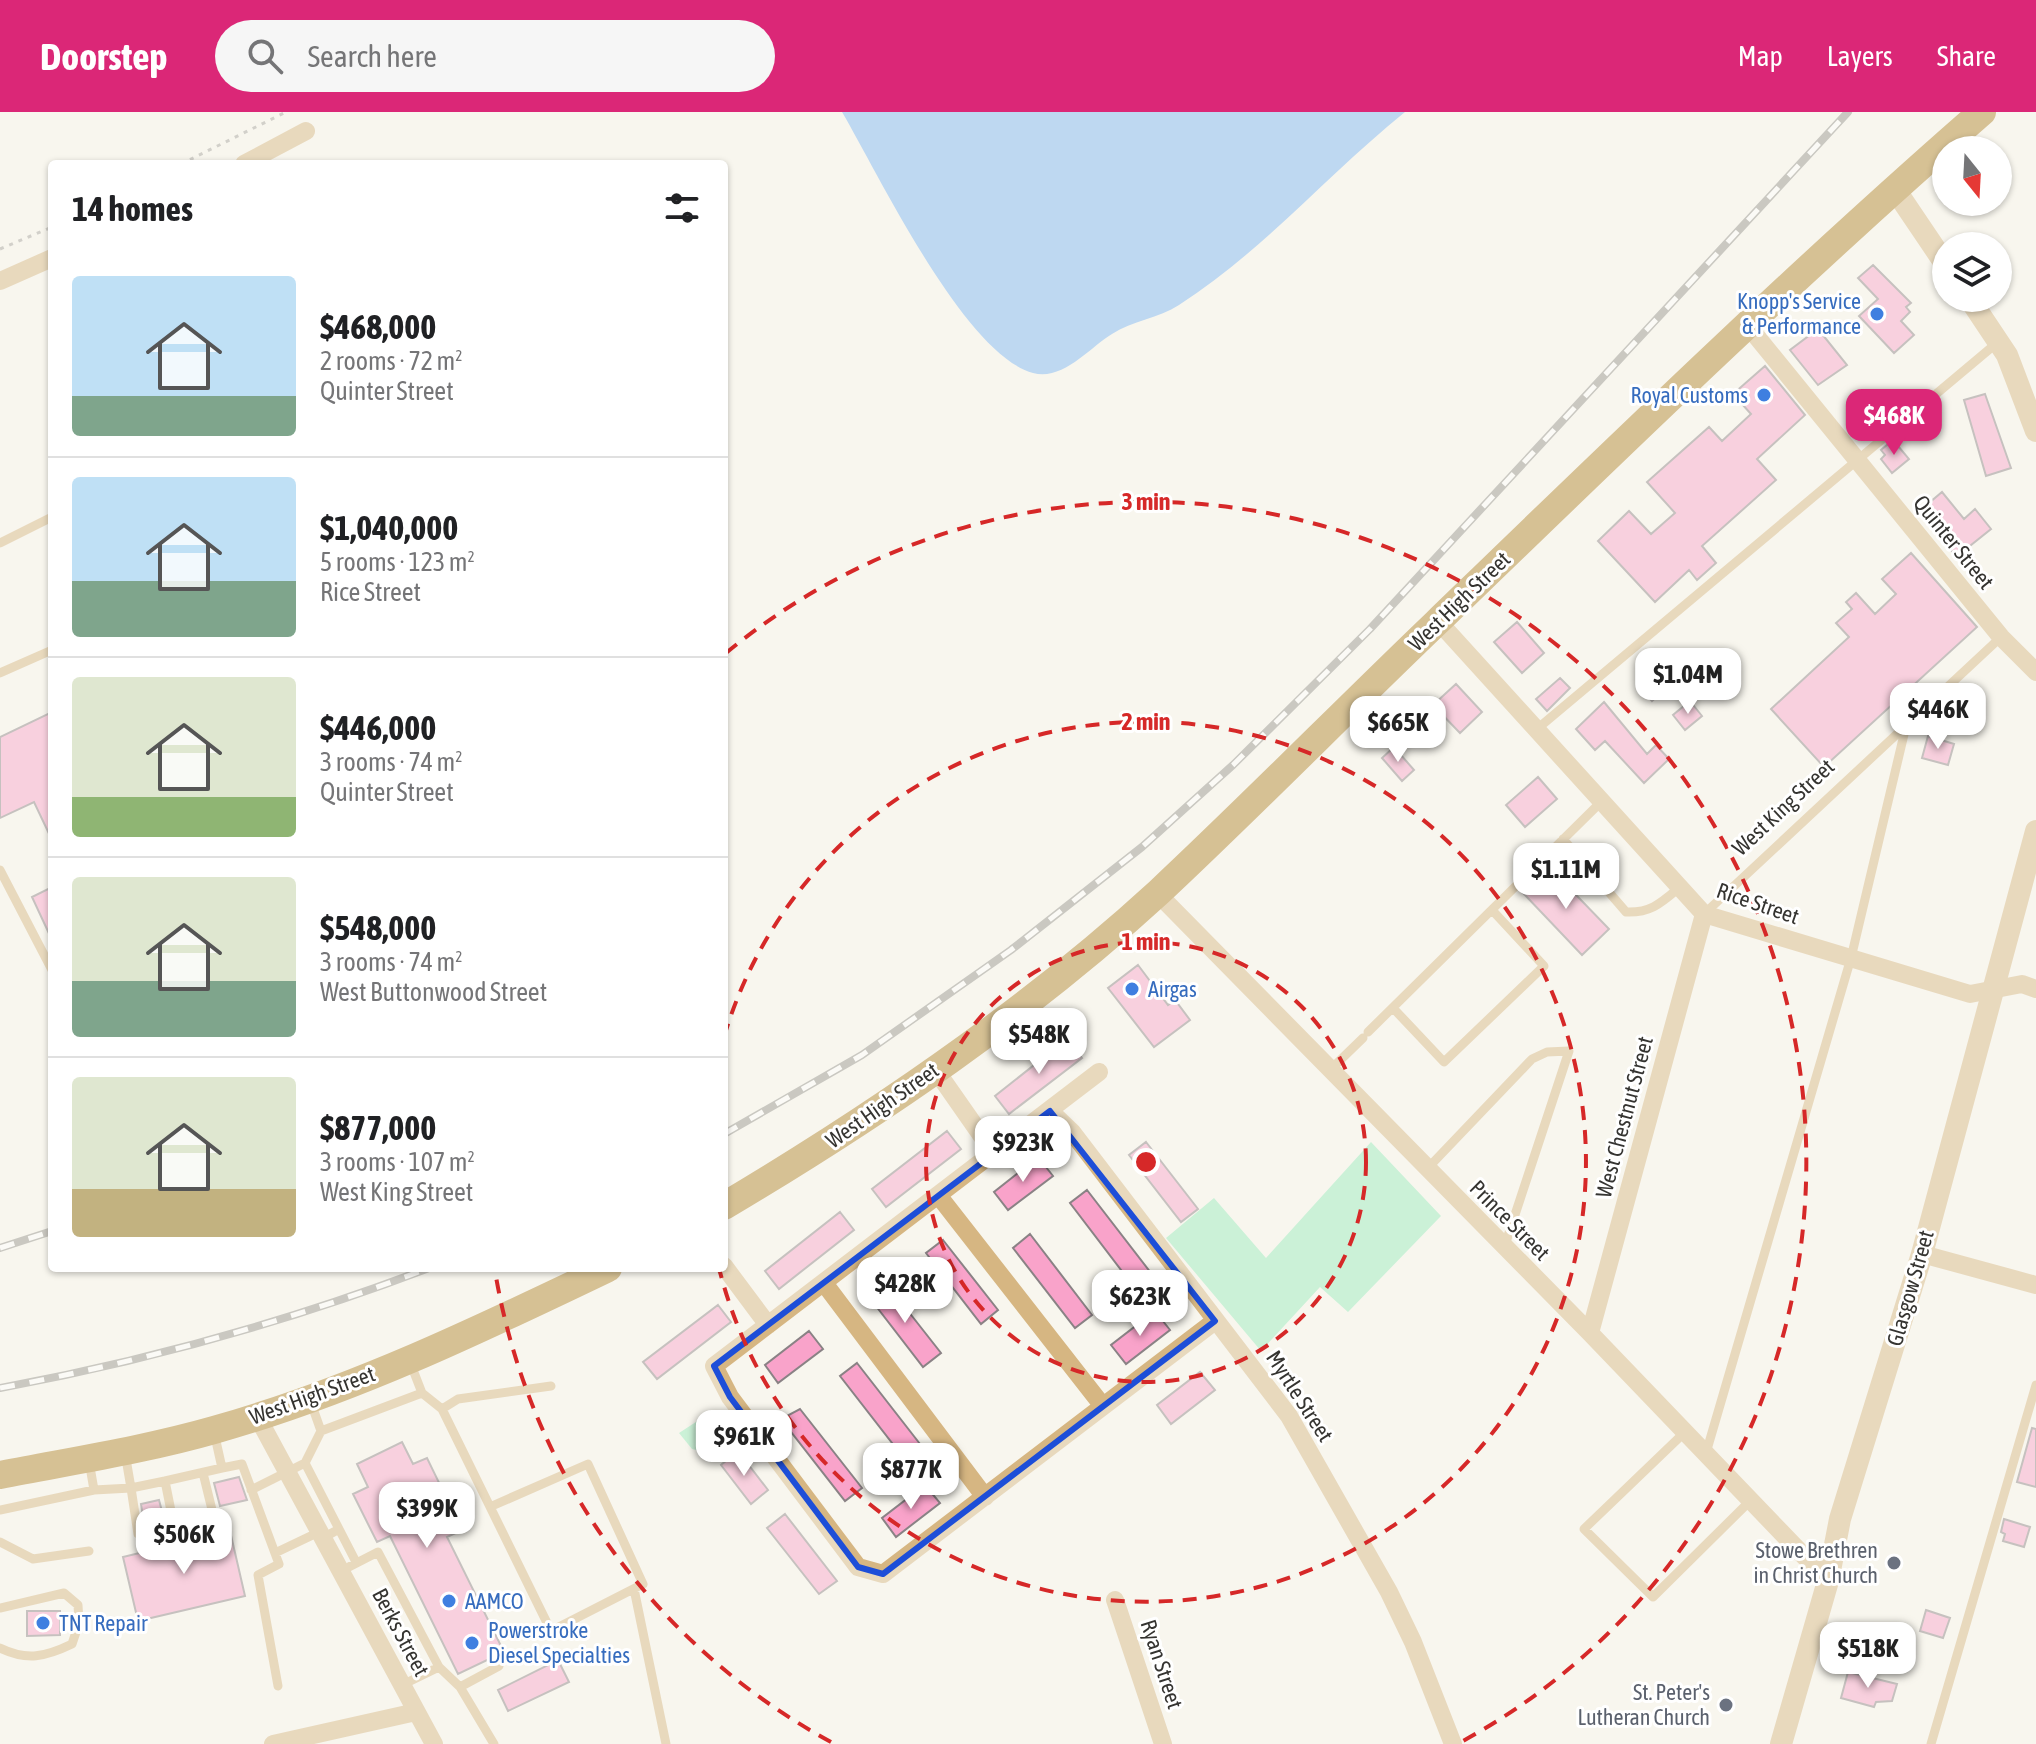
<!DOCTYPE html>
<html lang="en">
<head>
<meta charset="utf-8">
<style>
  body { margin:0; font-family:"Asap Condensed",sans-serif; background:#f6f6f6; color:#202124; height:100vh; display:flex; flex-direction:column; font-size:30px; white-space:nowrap }
  * { box-sizing:border-box; margin:0 }
  p { font-size:26px; color:#757577 }
  .icon { flex:none; width:44px; height:44px; fill:none; stroke:currentColor; stroke-width:2; stroke-linecap:round; stroke-linejoin:round }
  .map { position:relative; flex:1; overflow:hidden }
  .panel { position:absolute; left:48px; top:48px; width:680px; height:1112px; display:flex; flex-direction:column; background:#fff; border-radius:8px; box-shadow:0 2px 6px #0004 }
  .panel>* { flex:none }
  .needle { width:52px; rotate:162deg }
  .controls { position:absolute; left:1932px; top:24px; display:grid; gap:16px }
  .controls a { display:grid; place-items:center; width:80px; height:80px; border-radius:50%; background:#fff; box-shadow:0 2px 6px #0004; font-size:40px }
  .price { position:absolute; translate:-50% -68px; padding:0 18px; border-radius:16px; background:#fff; color:#222; font-size:26px; line-height:52px; filter:drop-shadow(0 2px 4px #0008) }
  .price::after { content:''; position:absolute; left:50%; top:48px; width:24px; height:18px; margin-left:-12px; background:inherit; clip-path:polygon(0 0,100% 0,50% 100%) }
  .price.selected { background:#db2777; color:#fff }
  ul { padding:0; list-style:none }
  li { display:flex; align-items:center; gap:24px; height:200px; padding:0 24px }
  li+li { border-top:2px solid #e0e0e0 }
  li span { display:grid; place-items:center; flex:none; width:224px; height:160px; border-radius:8px; color:#555 }
  li>.icon { margin-inline-start:auto }
  span .icon { width:96px; height:96px; fill:#fffc; stroke-width:1 }
  li b { font-size:34px }
  h2 { display:flex; justify-content:space-between; align-items:center; height:96px; padding:0 24px; font-size:34px }
  header { display:flex; align-items:center; gap:48px; box-sizing:border-box; height:112px; padding:0 40px; background:#db2777; color:#fff }
  header strong { font-size:38px }
  nav { display:flex; gap:44px; margin-inline-start:auto; font-size:28px }
  .search { width:560px; height:72px; background:#f6f6f6; display:flex; align-items:center; gap:20px; box-sizing:border-box; padding:0 28px; border-radius:44px; color:#757577; font-size:30px }
  .map>svg:first-child { display:block }
</style>
</head>
<body>
<header>
<strong>Doorstep</strong>
<div class="search"><svg class="icon" aria-label="search" viewBox="0 0 24 24"><circle cx="10" cy="10" r="6"/><path d="M15 15l6 6"/></svg>Search here</div>
<nav><a>Map</a><a>Layers</a><a>Share</a></nav>
</header>
<div class="map">
<svg width="2036" height="1632" viewBox="0 0 2036 1632">
  <rect width="100%" height="100%" fill="#f8f6ee"/>
  <!-- green -->
  <path fill="#95ebbb" d="M1371,1030L1441,1104L1348,1200L1320,1175L1261,1239L1166,1126L1214,1086L1266,1146Z
    M702,1306L720,1330L705,1340L692,1337L679,1321Z"/>
  <!-- water -->
  <path fill="#79b3f3" d="M842,0H1405C1328,62 1263,139 1179,193C1159,206 1132,209 1112,222C1089,236 1063,269 1033,261C964,242 879,63 842,0Z"/>
  <!-- building -->
  <path fill="#f9a3ca" stroke="#8a8285" stroke-width="2" d="M1873,153L1911,191L1906,195L1910,200L1901,209L1914,223L1894,241L1859,204L1878,187L1858,166Z
    M1818,217L1847,253L1818,273L1790,238Z
    M1765,254L1805,303L1757,347L1776,368L1702,434L1716,451L1697,468L1689,458L1655,490L1598,429L1629,399L1651,422L1675,401L1647,370L1709,315L1722,329L1751,302L1733,282Z
    M1886,281L1901,300L1872,326L1858,308Z
    M1985,282L2011,356L1986,364L1964,288Z
    M1893,328L1909,347L1892,361L1881,347L1885,343L1881,338Z
    M1942,380L1964,407L1975,397L1991,417L1956,445L1922,397Z
    M1911,441L1977,515L1824,655L1771,597L1849,525L1836,511L1852,497L1846,490L1856,481L1875,502L1896,482L1882,467Z
    M1517,510L1544,541L1522,561L1494,530Z
    M1652,562L1665,577L1652,589L1639,574Z
    M1560,566L1570,576L1547,599L1536,587Z
    M1456,572L1482,600L1460,621L1433,593Z
    M1690,589L1702,604L1685,618L1673,603Z
    M1604,590L1647,642L1656,633L1669,647L1644,671L1605,629L1595,638L1576,617Z
    M52,600V728L34,690L0,706V625Z
    M1928,624L1954,632L1948,653L1922,646Z
    M1394,635L1414,658L1402,669L1382,646Z
    M1538,665L1557,687L1525,715L1506,693Z
    M1549,755L1609,817L1582,843L1523,781Z
    M52,775V828L32,785Z
    M1138,853L1168,893L1175,888L1190,908L1154,935L1108,876Z
    M1067,927L1082,946L1009,1002L995,984Z
    M947,1019L961,1037L886,1095L872,1077Z
    M1146,1030L1198,1097L1181,1110L1129,1043Z
    M1038,1045L1053,1064L1008,1098L994,1080Z
    M1087,1078L1151,1161L1134,1175L1070,1091Z
    M840,1100L854,1118L779,1177L765,1159Z
    M1030,1122L1092,1203L1075,1216L1013,1136Z
    M943,1128L998,1198L981,1212L926,1141Z
    M886,1171L941,1241L923,1255L869,1185Z
    M718,1193L731,1210L657,1267L643,1250Z
    M1155,1199L1170,1218L1126,1252L1111,1233Z
    M809,1219L823,1237L778,1271L765,1253Z
    M857,1251L920,1332L903,1345L840,1264Z
    M1200,1260L1215,1278L1171,1312L1157,1293Z
    M800,1297L862,1376L845,1389L781,1307Z
    M2032,1316L2036,1317V1375L2017,1370Z
    M402,1330L413,1352L427,1346L462,1418L447,1425L504,1540L458,1562L390,1424L377,1430L353,1382L368,1375L357,1352Z
    M738,1339L768,1378L751,1392L721,1353Z
    M239,1365L247,1388L220,1394L214,1371Z
    M925,1373L940,1391L896,1425L882,1406Z
    M159,1388L164,1407L144,1411L141,1392Z
    M785,1402L837,1469L819,1482L767,1416Z
    M2004,1407L2030,1415L2024,1435L2003,1429L2005,1422L2001,1420Z
    M230,1419L245,1484L138,1509L123,1445Z
    M1926,1498L1950,1506L1943,1526L1920,1519Z
    M27,1499H60V1523L27,1524Z
    M558,1548L569,1570L508,1599L498,1578Z
    M1848,1560L1897,1572L1892,1589L1876,1590L1874,1595L1841,1586Z"/>
  <g fill="none" stroke-linecap="round" stroke-linejoin="round">
    <!-- path -->
    <path stroke="#a5a39d" stroke-width="3" stroke-dasharray="4 6" stroke-linecap="butt" d="M181,52L286,0
      M0,137L52,115"/>
    <!-- service -->
    <path stroke="#d6b682" stroke-width="9" d="M0,431L52,405
      M0,561L52,538
      M1537,617L1998,230
      M1563,727L1626,800C1651,801 1661,791 1680,775
      M0,758L52,858
      M1704,802L2001,525
      M1393,896L1444,950L1544,854L1492,798
      M1368,920L1602,689
      M1329,959L1363,926
      M1426,1058L1532,947L1547,940L1569,939L1505,1133
      M422,1281L442,1297L551,1519L643,1472L588,1352L492,1394
      M310,1288L321,1319L422,1281L410,1250
      M442,1297L458,1287L551,1274
      M214,1320L222,1356L242,1352L279,1452L258,1463L278,1574
      M1685,1320L1584,1417L1653,1485L1751,1388
      M1706,1341L1851,846L1906,614
      M305,1351L321,1319
      M203,1361L215,1410L223,1408
      M165,1369L222,1356
      M94,1378L131,1376L138,1422L174,1414L165,1369L131,1376L125,1341
      M251,1378L305,1351L339,1417L323,1426
      M0,1398L94,1378L89,1349
      M339,1417L356,1450
      M0,1430L33,1447L89,1439
      M275,1441L319,1420
      M341,1459L378,1440L439,1555L402,1573
      M634,1477L666,1632
      M0,1496L64,1481L78,1493L79,1511L72,1532C45,1545 27,1549 0,1536
      M439,1555L460,1575L494,1632
      M460,1575L499,1554
      M1931,1632L2036,1273"/>
    <!-- minor -->
    <path stroke="#d6b682" stroke-width="18" d="M244,52L306,19
      M0,169L52,146
      M1748,214L2001,525L2036,560
      M1438,509L1704,802L1970,882L2022,872L2036,877
      M1157,781L1590,1221L1828,1469
      M935,957L993,1040
      M1099,960L714,1254L730,1285L858,1455L883,1462L1215,1209
      M1050,999L1072,1020L1289,1304L1389,1480L1413,1530L1453,1632
      M938,1083L1102,1293
      M1922,1142L2036,1173
      M724,1154L768,1213
      M824,1171L985,1385
      M1590,1221L1704,802
      M257,1304L434,1632
      M1115,1488L1163,1632
      M273,1632L416,1600"/>
    <!-- tertiary -->
    <path stroke="#d6b682" stroke-width="22" d="M1894,76L1946,153
      M1969,186L2007,243L2036,319
      M1781,1632L1828,1469L1840,1407L1922,1142L2036,719"/>
    <!-- primary -->
    <path stroke="#ae8027" stroke-width="28" d="M724,1094C877,1003 1027,901 1159,780C1253,692 1343,600 1436,511C1615,338 1794,164 1982,0
      M0,1363C71,1349 144,1338 214,1318C350,1280 481,1217 608,1156"/>
    <defs>
      <path id="rail" d="M724,1022L862,943L1011,838L1142,735L1233,653L1370,517L1848,0
        M0,1136L52,1119
        M0,1276C146,1249 290,1209 429,1156"/>
    </defs>
    <!-- rail casing -->
    <use href="#rail" stroke="#92918b" stroke-width="8"/>
    <!-- rail -->
    <use href="#rail" stroke="#fff" stroke-width="5" stroke-dasharray="15" stroke-linecap="butt"/>
  </g>
  <!-- marked area -->
  <path d="M0 0H2036V1632H0ZM1050,999L1215,1209L883,1462L858,1455L730,1285L714,1254Z" fill="#f8f6ee" fill-opacity=".55" fill-rule="evenodd"/>
  <path fill="none" stroke="#1d4ed8" stroke-width="6" stroke-linejoin="round" d="M1050,999L1215,1209L883,1462L858,1455L730,1285L714,1254Z"/>
  <!-- distance rings -->
  <g fill="none" stroke="#d62828" stroke-width="4" stroke-dasharray="14 10">
    <circle cx="1146" cy="1050" r="220"/>
    <path d="M724 925A440 440 0 1 1 719 1156"/>
    <path d="M831 1630A660 660 0 0 1 495 1159M726 541A660 660 0 1 1 1461 1630"/>
  </g>
  <!-- markers -->
  <g fill="#3f7fe0" stroke="#fff" stroke-width="3">
    <circle cx="1877" cy="202" r="8"/>
    <circle cx="1764" cy="283" r="8"/>
    <circle cx="1132" cy="877" r="8"/>
    <circle cx="449" cy="1489" r="8"/>
    <circle cx="43" cy="1511" r="8"/>
    <circle cx="472" cy="1531" r="8"/>
  </g>
  <g fill="#6b7280" stroke="#fff" stroke-width="3">
    <circle cx="1894" cy="1451" r="8"/>
    <circle cx="1726" cy="1593" r="8"/>
  </g>
  <g text-anchor="middle" stroke-width="6" stroke-linejoin="round" paint-order="stroke">
    <!-- shop labels -->
    <g font-size="22" fill="#366cbe" stroke="#fff" text-anchor="start">
      <text x="1861" y="197" text-anchor="end">Knopp's Service<tspan x="1861" dy="25">&amp; Performance</tspan></text>
      <text x="1748" y="291" text-anchor="end">Royal Customs</text>
      <text x="1148" y="885">Airgas</text>
      <text x="465" y="1497">AAMCO</text>
      <text x="59" y="1519">TNT Repair</text>
      <text x="488" y="1526">Powerstroke<tspan x="488" dy="25">Diesel Specialties</tspan></text>
    </g>
    <!-- street labels -->
    <g font-size="22" fill="#353431" stroke="#fff">
      <text transform="translate(1954 430) rotate(51)" y="8">Quinter Street</text>
      <text transform="translate(1459 489) rotate(-44)" y="8">West High Street</text>
      <text transform="translate(1783 695) rotate(-43)" y="8">West King Street</text>
      <text transform="translate(1758 791) rotate(19)" y="8">Rice Street</text>
      <text transform="translate(882 993) rotate(-35)" y="8">West High Street</text>
      <text transform="translate(1624 1005) rotate(-75)" y="8">West Chestnut Street</text>
      <text transform="translate(1510 1108) rotate(45)" y="8">Prince Street</text>
      <text transform="translate(1910 1176) rotate(-74)" y="8">Glasgow Street</text>
      <text transform="translate(312 1283) rotate(-20)" y="8">West High Street</text>
      <text transform="translate(1300 1284) rotate(57)" y="8">Myrtle Street</text>
      <text transform="translate(401 1520) rotate(62)" y="8">Berks Street</text>
      <text transform="translate(1162 1552) rotate(72)" y="8">Ryan Street</text>
    </g>
    <!-- worship labels -->
    <g font-size="22" fill="#5b616d" stroke="#fff" text-anchor="end">
      <text x="1878" y="1446">Stowe Brethren<tspan x="1878" dy="25">in Christ Church</tspan></text>
      <text x="1710" y="1588">St. Peter's<tspan x="1710" dy="25">Lutheran Church</tspan></text>
    </g>
  </g>
  <circle cx="1146" cy="1050" r="12" fill="#d62828" stroke="#fff" stroke-width="4"/>
  <g font-size="24" text-anchor="middle" font-weight="bold" fill="#d62828" stroke="#fff" stroke-width="6" stroke-linejoin="round" paint-order="stroke">
    <text x="1146" y="398">3 min</text>
    <text x="1146" y="618">2 min</text>
    <text x="1146" y="838">1 min</text>
  </g>
</svg>
<div class="controls">
<a><svg class="needle" viewBox="-14 -14 28 28"><path d="M0-13l5 13h-10z" fill="#e53935"/><path d="M0 13l5-13h-10z" fill="#757577"/></svg></a>
<a><svg class="icon" aria-label="layers" viewBox="0 0 24 24"><path d="M12 4l9 5-9 5-9-5zM3 14l9 5 9-5"/></svg></a>
</div>
<b class="price selected" style="left:1894px;top:345px">$468K</b>
<b class="price" style="left:1688px;top:604px">$1.04M</b>
<b class="price" style="left:1938px;top:639px">$446K</b>
<b class="price" style="left:1398px;top:652px">$665K</b>
<b class="price" style="left:1566px;top:799px">$1.11M</b>
<b class="price" style="left:1039px;top:964px">$548K</b>
<b class="price" style="left:1023px;top:1072px">$923K</b>
<b class="price" style="left:905px;top:1213px">$428K</b>
<b class="price" style="left:1140px;top:1226px">$623K</b>
<b class="price" style="left:744px;top:1366px">$961K</b>
<b class="price" style="left:911px;top:1399px">$877K</b>
<b class="price" style="left:427px;top:1438px">$399K</b>
<b class="price" style="left:184px;top:1464px">$506K</b>
<b class="price" style="left:1868px;top:1578px">$518K</b>
<section class="panel">
<h2>14 homes<svg class="icon" aria-label="filters" viewBox="0 0 24 24"><path d="M4 7h16M4 17h16"/><circle cx="9" cy="7" r="2"/><circle cx="15" cy="17" r="2"/></svg></h2>
<ul>
<li><span style="background:linear-gradient(#bfe0f5 75%,#7fa58c 0)"><svg class="icon" aria-label="home" viewBox="0 0 24 24"><path d="M3 11l9-7 9 7M6 9v11h12V9"/></svg></span><div><b>$468,000</b><p>2 rooms · 72 m²</p><p>Quinter Street</p></div></li>
<li><span style="background:linear-gradient(#bfe0f5 65%,#7fa58c 0)"><svg class="icon" aria-label="home" viewBox="0 0 24 24"><path d="M3 11l9-7 9 7M6 9v11h12V9"/></svg></span><div><b>$1,040,000</b><p>5 rooms · 123 m²</p><p>Rice Street</p></div></li>
<li><span style="background:linear-gradient(#dfe7d0 75%,#8fb573 0)"><svg class="icon" aria-label="home" viewBox="0 0 24 24"><path d="M3 11l9-7 9 7M6 9v11h12V9"/></svg></span><div><b>$446,000</b><p>3 rooms · 74 m²</p><p>Quinter Street</p></div></li>
<li><span style="background:linear-gradient(#dfe7d0 65%,#7fa58c 0)"><svg class="icon" aria-label="home" viewBox="0 0 24 24"><path d="M3 11l9-7 9 7M6 9v11h12V9"/></svg></span><div><b>$548,000</b><p>3 rooms · 74 m²</p><p>West Buttonwood Street</p></div></li>
<li><span style="background:linear-gradient(#dfe7d0 70%,#c2b280 0)"><svg class="icon" aria-label="home" viewBox="0 0 24 24"><path d="M3 11l9-7 9 7M6 9v11h12V9"/></svg></span><div><b>$877,000</b><p>3 rooms · 107 m²</p><p>West King Street</p></div></li>
</ul>
</section>
</div>
</body>
</html>
